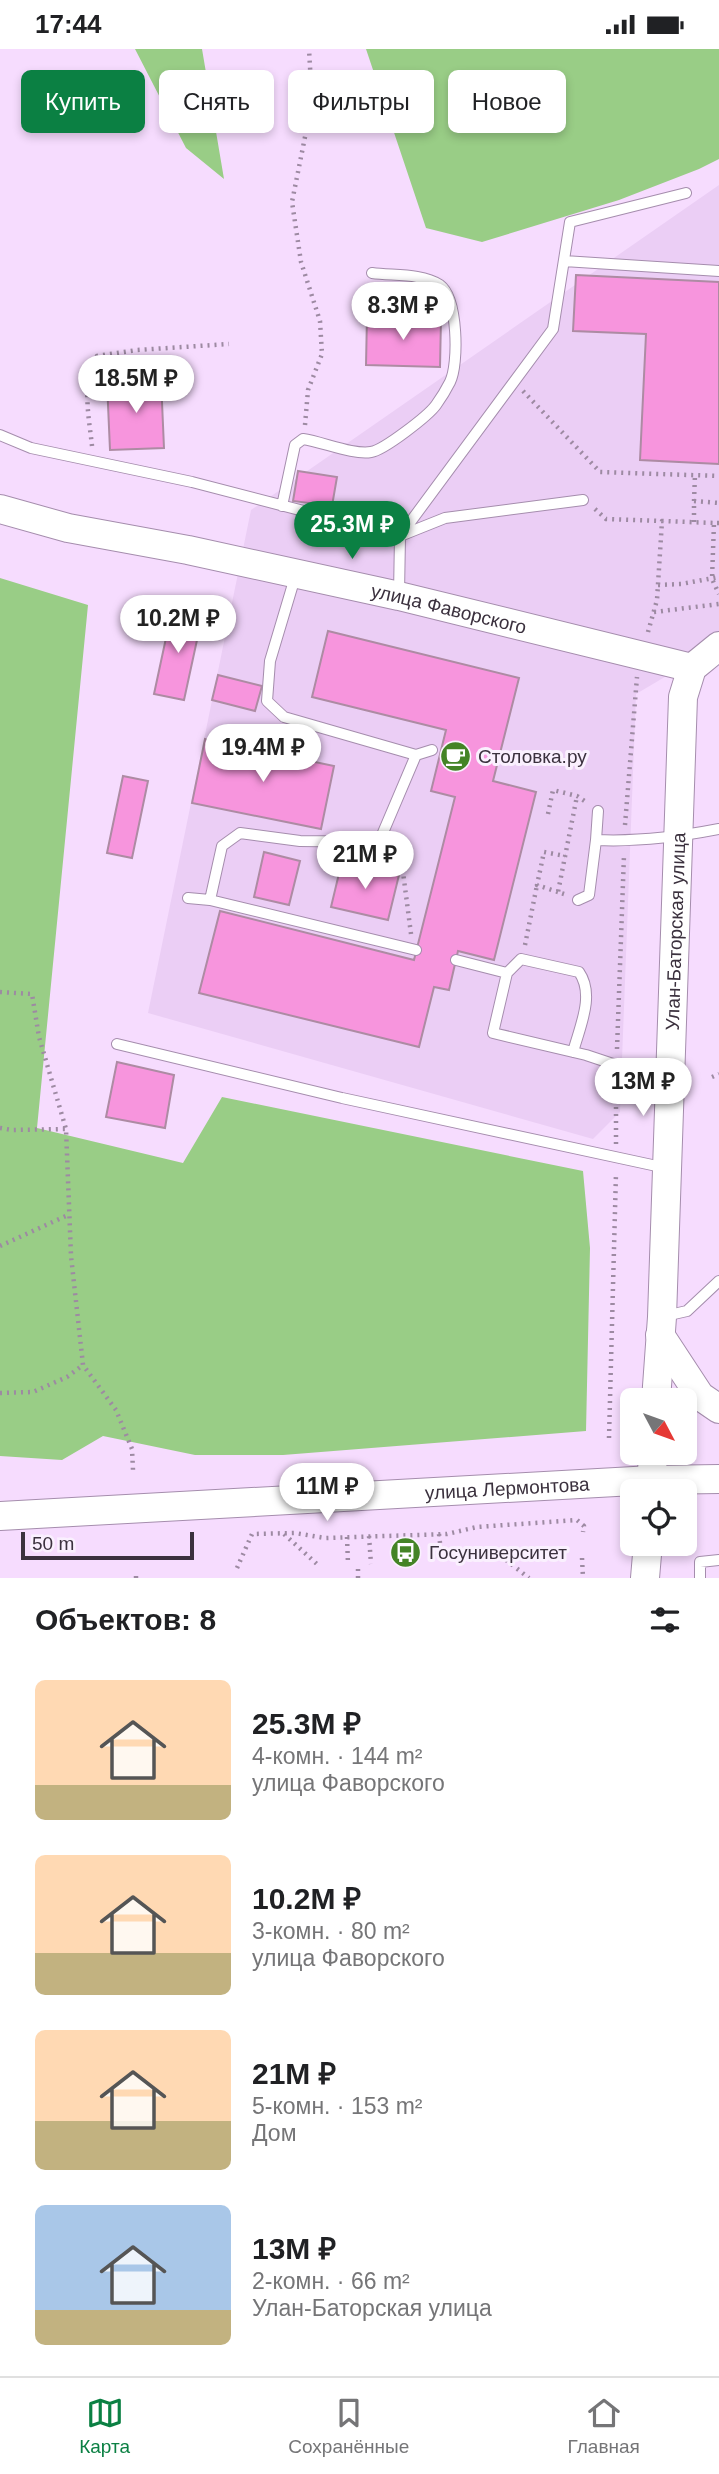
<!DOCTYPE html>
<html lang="ru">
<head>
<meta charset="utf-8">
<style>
  body { margin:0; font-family:Arial,sans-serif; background:#f2f2f2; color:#202124; height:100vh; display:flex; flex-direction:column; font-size:26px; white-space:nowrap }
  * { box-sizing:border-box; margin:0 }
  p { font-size:23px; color:#757577 }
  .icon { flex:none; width:38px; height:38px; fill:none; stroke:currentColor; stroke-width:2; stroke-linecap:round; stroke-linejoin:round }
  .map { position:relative; height:1529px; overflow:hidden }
  .sheet { display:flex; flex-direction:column; background:#fff; flex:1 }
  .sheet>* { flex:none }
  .top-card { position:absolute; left:21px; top:21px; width:677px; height:63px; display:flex; gap:14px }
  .needle { width:46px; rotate:131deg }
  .controls { position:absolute; left:620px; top:1339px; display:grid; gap:14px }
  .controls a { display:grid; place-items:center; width:77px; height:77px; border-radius:10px; background:#fff; box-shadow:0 4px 10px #0003; font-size:35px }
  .scale { position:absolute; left:21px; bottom:18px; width:173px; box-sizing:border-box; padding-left:7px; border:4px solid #3b313e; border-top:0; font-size:19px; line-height:24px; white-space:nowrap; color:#3b313e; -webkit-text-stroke:5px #faf0fe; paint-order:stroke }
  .price { position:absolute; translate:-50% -60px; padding:0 16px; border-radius:24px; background:#fff; color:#222; font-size:23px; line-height:46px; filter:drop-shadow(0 2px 4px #0008) }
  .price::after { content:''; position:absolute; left:50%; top:42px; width:21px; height:16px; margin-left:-10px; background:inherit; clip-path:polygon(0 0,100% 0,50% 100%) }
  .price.selected { background:#0b8043; color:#fff }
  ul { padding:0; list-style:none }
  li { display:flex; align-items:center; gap:21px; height:175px; padding:0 35px }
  li span { display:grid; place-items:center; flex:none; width:196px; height:140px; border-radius:10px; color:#555 }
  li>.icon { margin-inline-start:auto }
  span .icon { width:84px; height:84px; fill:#fffc; stroke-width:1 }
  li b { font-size:30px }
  h2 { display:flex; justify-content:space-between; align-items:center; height:84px; padding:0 35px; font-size:30px }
  .chip { padding:0 24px; border-radius:10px; background:#fff; box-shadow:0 4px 10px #0003; font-size:24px; line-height:63px }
  .chip.selected { background:#0b8043; color:#fff }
  .status { display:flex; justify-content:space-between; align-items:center; height:49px; padding:0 35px; background:#fff; direction:ltr }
  .status svg { height:19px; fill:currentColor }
  .tab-bar { display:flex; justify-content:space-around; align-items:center; height:98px; border-top:2px solid #e0e0e0; background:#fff; font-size:19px; color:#757577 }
  .tab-bar a { display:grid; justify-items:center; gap:4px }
  .tab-bar .selected { color:#0b8043 }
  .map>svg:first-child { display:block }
</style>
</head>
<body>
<div class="status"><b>17:44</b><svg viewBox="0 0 49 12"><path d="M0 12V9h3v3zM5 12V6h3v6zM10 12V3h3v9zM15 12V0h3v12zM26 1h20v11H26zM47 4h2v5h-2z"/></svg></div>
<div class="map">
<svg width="719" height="1529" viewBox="0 0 719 1529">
  <rect width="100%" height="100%" fill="#f6dcfe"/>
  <!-- built -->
  <path fill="#ebcef5" d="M719,136V596L636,645L620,1063L593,1090L148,964L251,461Z"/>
  <!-- green -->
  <path fill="#99cd86" d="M135,0H202L224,130L186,99Z
    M366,0H719V110L699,120L619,151L482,193L426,179Z
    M0,529L88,556L37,1079L183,1114L222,1048L583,1122L590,1199L586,1382L283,1406H195L103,1387L62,1411L0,1407Z"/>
  <!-- building -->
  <path fill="#f795dd" stroke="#ad8ba3" stroke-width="2" d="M576,226L719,233V415L640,411L646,285L573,282Z
    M367,267L441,269L440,318L366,316Z
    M161,330L164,399L110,401L107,333Z
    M298,422L337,428L332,457L293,452Z
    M172,561L202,568L184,651L154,645Z
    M328,582L519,629L493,732L536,743L494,911L458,902L449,941L434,938L419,998L199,944L220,862L414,911L455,748L431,742L446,681L312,648Z
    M218,626L262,637L255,662L212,651Z
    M205,690L334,717L321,780L192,754Z
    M123,727L148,732L132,809L107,804Z
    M264,803L300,812L289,856L254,848Z
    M342,812L399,826L388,871L331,858Z
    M117,1013L174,1026L165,1079L106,1068Z"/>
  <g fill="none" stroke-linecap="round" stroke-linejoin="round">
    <defs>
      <path id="lane" d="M564,212L719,222
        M0,386L31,399L192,433L400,487L445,469L583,451
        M282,457L295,396L303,390C323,393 353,406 371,403C384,401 428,367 436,356C441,349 446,341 450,333C459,315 458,249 440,236C421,224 393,227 372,224
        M296,525L270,612L267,652L284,668L416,706L432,701
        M399,545L400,487L553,280L570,173L686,144
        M596,791L598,762
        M188,849L210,851L416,901
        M210,851L222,797L240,784L300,792L379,793L416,706
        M578,851L589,846L596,791C638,793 678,788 719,780
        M456,911L507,924L493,984L586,1006L667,1033
        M507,924L521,910L579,923C595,946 580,977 573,1003
        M117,995L342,1049L666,1119
        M665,1267L687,1262L719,1232
        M700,1529V1513L719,1511"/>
      <g id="secondary">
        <path id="s1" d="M0,460L68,479L188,501L399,547L692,619"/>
        <path d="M660,1286L700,1347L719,1360"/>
        <path id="s2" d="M656,1351L662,1268L683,648L692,619L719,597"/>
        <path d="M651,1442L653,1404"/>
        <path id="s3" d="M0,1467L652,1431L719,1430"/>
        <path d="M645,1529L648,1494"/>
      </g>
    </defs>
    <!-- lane casing -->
    <use href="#lane" stroke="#a58dad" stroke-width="12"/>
    <!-- secondary casing -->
    <use href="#secondary" stroke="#a58dad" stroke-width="30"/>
    <!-- path -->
    <path stroke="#9d8aa2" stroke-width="4.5" stroke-dasharray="2 5" stroke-linecap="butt" d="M523,342L600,423L719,427
      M305,376L308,341L322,305L320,272L301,213L292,153L312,53L309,0
      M92,397C89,368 81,333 97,307L137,301L229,295
      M694,452L695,426
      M595,460L606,470L662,472
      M694,473V452L719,454
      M719,474H714L712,530L719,545
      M658,536L681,535L719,528
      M654,563L719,555
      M648,583L657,551L662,472L714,474
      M548,765L553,741L577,747L586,753
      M625,776L637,628
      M388,805L403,823L411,885
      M558,843L537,836L544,803L565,807
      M564,845L558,843L577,747
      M525,896L537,836
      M0,943L32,945L39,988L66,1080L71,1207L83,1316L116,1361L132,1400L133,1421
      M617,1000L624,806
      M712,1028L719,1025
      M616,1030V1095
      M0,1079L12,1081L66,1080
      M0,1197L68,1166
      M0,1344L33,1343L67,1328L83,1316
      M609,1389L616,1124
      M284,1485L318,1516
      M439,1485L442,1512
      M369,1487L371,1515
      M347,1488L348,1515
      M689,1501L690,1478
      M582,1509L583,1529
      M506,1511L529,1529
      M237,1519L252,1485L295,1484L325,1489L447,1485L477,1478L577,1471L584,1477L583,1483
      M136,1529V1523
      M358,1529V1515"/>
    <!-- lane -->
    <use href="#lane" stroke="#fff" stroke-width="10"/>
    <!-- secondary -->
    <use href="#secondary" stroke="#fff" stroke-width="28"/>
  </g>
  <!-- icons -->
  <defs>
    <symbol id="cafe-disc" viewBox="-11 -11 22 22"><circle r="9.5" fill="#448426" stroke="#faf0fe"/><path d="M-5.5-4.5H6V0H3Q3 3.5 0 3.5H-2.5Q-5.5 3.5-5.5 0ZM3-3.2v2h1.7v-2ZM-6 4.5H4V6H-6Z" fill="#fff"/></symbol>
    <symbol id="bus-disc" viewBox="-11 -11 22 22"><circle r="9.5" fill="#448426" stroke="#faf0fe"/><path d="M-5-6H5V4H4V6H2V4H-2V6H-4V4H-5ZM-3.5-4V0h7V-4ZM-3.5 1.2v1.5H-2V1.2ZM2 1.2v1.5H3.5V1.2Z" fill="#fff"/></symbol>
  </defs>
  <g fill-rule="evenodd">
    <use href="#cafe-disc" x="438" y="690" width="35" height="35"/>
    <use href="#bus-disc" x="388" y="1486" width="35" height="35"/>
  </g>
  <g text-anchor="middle" stroke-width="6" stroke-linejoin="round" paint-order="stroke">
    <!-- street labels -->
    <g font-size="19" fill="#3b313e" stroke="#faf0fe">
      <text dy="7" stroke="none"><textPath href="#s1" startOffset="460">улица Фаворского</textPath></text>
      <text dy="7" stroke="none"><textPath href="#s2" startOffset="469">Улан-Баторская улица</textPath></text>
      <text dy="7" stroke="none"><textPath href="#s3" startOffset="508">улица Лермонтова</textPath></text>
    </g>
    <!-- poi labels -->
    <g font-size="19" fill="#3b313e" stroke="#faf0fe" text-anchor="start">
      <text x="478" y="714">Столовка.ру</text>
      <text x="429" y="1510">Госуниверситет</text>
    </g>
  </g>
</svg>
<div class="controls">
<a><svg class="needle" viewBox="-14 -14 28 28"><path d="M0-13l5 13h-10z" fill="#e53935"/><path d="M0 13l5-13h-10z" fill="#757577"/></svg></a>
<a><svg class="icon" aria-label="locate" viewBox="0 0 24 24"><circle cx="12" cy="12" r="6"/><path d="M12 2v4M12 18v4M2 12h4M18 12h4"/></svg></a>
</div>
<div class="scale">50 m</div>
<b class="price" style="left:403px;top:293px">8.3M ₽</b>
<b class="price" style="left:136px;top:366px">18.5M ₽</b>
<b class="price selected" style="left:352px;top:512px">25.3M ₽</b>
<b class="price" style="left:178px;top:606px">10.2M ₽</b>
<b class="price" style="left:263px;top:735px">19.4M ₽</b>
<b class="price" style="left:365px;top:842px">21M ₽</b>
<b class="price" style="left:643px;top:1069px">13M ₽</b>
<b class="price" style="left:327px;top:1474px">11M ₽</b>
<div class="top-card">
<a class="chip selected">Купить</a>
<a class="chip">Снять</a>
<a class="chip">Фильтры</a>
<a class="chip">Новое</a>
</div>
</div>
<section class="sheet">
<h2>Объектов: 8<svg class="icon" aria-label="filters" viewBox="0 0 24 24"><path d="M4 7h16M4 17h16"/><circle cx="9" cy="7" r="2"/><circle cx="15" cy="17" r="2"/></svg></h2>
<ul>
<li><span style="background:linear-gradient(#ffd9b3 75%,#c2b280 0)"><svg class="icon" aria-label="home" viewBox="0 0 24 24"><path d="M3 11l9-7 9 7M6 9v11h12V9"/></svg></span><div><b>25.3M ₽</b><p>4-комн. · 144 m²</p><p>улица Фаворского</p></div></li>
<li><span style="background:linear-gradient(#ffd9b3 70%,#c2b280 0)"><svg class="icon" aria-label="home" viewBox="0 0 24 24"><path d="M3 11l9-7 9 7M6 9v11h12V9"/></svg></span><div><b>10.2M ₽</b><p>3-комн. · 80 m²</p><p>улица Фаворского</p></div></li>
<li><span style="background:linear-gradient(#ffd9b3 65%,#c2b280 0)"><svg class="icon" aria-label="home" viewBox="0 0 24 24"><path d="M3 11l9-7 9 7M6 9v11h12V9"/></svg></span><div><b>21M ₽</b><p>5-комн. · 153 m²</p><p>Дом</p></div></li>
<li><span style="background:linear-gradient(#a9c7e8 75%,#c2b280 0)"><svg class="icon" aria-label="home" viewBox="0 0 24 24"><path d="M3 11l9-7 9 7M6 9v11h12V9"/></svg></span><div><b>13M ₽</b><p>2-комн. · 66 m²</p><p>Улан-Баторская улица</p></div></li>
</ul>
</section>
<nav class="tab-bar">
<a class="selected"><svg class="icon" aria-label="map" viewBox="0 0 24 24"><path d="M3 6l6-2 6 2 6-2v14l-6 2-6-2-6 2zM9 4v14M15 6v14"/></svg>Карта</a>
<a><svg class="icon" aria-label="saved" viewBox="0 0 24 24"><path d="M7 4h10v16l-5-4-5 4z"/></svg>Сохранённые</a>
<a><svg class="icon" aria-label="home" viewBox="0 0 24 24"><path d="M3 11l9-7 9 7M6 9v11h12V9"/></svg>Главная</a>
</nav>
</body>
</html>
